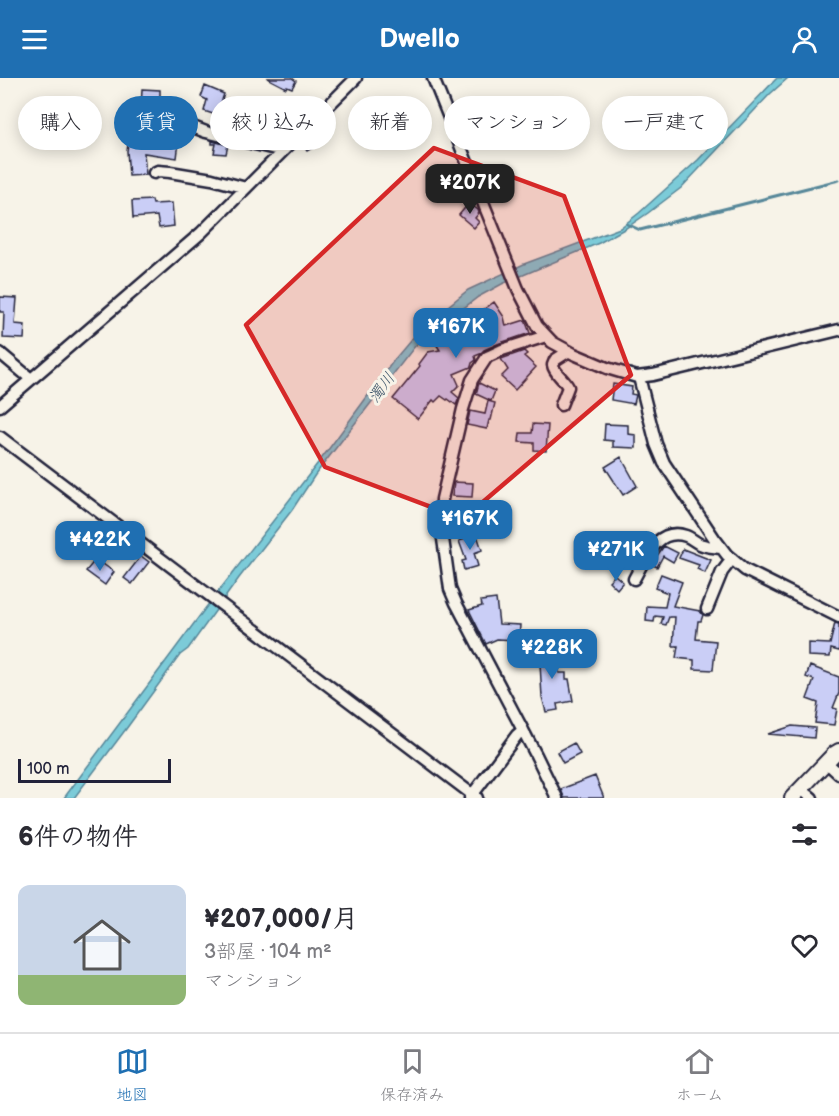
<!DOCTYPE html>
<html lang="ja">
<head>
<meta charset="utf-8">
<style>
  body { margin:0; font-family:"Balsamiq Sans","Klee One",sans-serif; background:#f7f7f7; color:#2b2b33; height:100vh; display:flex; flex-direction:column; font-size:22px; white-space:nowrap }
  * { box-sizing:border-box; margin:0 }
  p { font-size:20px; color:#7c7c81 }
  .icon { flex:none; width:33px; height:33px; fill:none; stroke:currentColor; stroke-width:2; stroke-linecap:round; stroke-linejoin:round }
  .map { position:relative; height:720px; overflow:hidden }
  .drawer { display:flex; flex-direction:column; background:#fff; flex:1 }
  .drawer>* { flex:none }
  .banner { position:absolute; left:18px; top:18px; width:804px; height:54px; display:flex; gap:12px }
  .scale { position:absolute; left:18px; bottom:15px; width:153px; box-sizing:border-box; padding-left:6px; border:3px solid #22223b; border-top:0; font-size:16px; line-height:21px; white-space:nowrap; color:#22223b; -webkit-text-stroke:4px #f7f3e8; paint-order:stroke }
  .price { position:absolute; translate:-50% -51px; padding:0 14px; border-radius:12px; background:#1f6fb2; color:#fff; font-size:20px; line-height:39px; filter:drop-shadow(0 2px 3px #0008) }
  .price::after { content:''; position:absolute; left:50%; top:36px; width:18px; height:14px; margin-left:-9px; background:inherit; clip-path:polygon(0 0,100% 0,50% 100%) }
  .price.on { background:#222; color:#fff }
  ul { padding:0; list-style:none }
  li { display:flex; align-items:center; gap:18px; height:150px; padding:0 18px }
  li+li { border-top:2px solid #e1e1e2 }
  li span { display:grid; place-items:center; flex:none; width:168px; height:120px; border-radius:12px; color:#555 }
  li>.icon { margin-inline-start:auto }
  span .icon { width:72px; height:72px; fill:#fffc; stroke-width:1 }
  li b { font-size:26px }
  h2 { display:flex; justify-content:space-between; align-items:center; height:72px; padding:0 18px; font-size:26px }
  .chip { padding:0 21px; border-radius:27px; background:#fff; box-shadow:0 3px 15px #0003; font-size:21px; line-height:54px }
  .chip.on { background:#1f6fb2; color:#fff }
  header { display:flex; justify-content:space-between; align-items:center; height:78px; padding:0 18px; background:#1f6fb2; color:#fff; font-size:27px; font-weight:700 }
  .dock { display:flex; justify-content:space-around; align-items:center; height:84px; border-top:2px solid #e1e1e2; background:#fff; font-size:16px; color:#7c7c81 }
  .dock a { display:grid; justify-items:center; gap:3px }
  .dock .on { color:#1f6fb2 }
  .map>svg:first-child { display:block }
</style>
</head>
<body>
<header><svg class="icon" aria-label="menu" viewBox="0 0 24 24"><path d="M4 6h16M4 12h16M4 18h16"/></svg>Dwello<svg class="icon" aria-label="person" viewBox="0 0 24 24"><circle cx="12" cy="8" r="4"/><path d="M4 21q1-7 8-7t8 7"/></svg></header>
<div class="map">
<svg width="839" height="720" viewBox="0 0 839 720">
  <rect width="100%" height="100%" fill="#f7f3e8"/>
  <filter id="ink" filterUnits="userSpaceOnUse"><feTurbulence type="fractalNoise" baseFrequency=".0167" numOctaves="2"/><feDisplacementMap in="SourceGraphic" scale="12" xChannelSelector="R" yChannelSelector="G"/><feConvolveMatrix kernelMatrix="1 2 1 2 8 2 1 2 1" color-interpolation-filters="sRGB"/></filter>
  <g filter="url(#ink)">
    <!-- water -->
    <path fill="#7bcbd8" stroke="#578799" stroke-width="1.5" d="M777,0H788L770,16L681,110L648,135L626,150L599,165L502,206L478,219L415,268L315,397L292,432L239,500L188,571L180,577L126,651L74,720H64L204,532L328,372L394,282L421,250L468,212L524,186L620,150L639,135L698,82Z"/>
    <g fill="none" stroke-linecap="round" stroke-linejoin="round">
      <!-- stream -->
      <path stroke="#578799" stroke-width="3" d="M627,146L640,152L839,102"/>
    </g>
    <!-- building -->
    <path fill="#cacef6" stroke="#22223b" stroke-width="1.5" d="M267,0H292L296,3L292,10L287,8L286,10Z
      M205,8L224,16L221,25L236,30L229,49L230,52L216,49L219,38L204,33L207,22L201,19Z
      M142,11L160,12V20H150L147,54L140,53V56L168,59L169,48H170L181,53V64H179L177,80L144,75L146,97L129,98L127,73L133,31L141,32Z
      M297,28L307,39L295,50L285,40Z
      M317,56L322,64L307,73L302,65Z
      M212,63L228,67L226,76L214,75L216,66H212Z
      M152,122L153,126L172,125L174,148L159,150L157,138L133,140L132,123Z
      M469,125L478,132L479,135L475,140L479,144L474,150L459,137Z
      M0,219L17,220L15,246L25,247L24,261L3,260L4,234H0Z
      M494,224L504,239L506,248L525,242L530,255L500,265L484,272L480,276L475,278L476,282L472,285L471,289L454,296L459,307L452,314L459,320L456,327L448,321L447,322L441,318L435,324L433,322L418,341L393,321L420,288L419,286L428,274L440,272L436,266Z
      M524,273L527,276L524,278L536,289L515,312L501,299L508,292L501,281Z
      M479,305L495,313L491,323L476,316Z
      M613,306L632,309L631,316L636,317L634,326L611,322Z
      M488,323L495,325L491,342H489L487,351L467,347L470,333L485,336Z
      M533,346L548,347L546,373L534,372V365L519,364L520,355H532Z
      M605,346L628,347V356L636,357V370L613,369V363L604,362Z
      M621,379L637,408L623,417L605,389Z
      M454,404L473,405L472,419L452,418Z
      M477,457L482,472L474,475L478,488L464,492L462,483L466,482L459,463Z
      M664,468L678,475L673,484L663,478L657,489L651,486Z
      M683,471L711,482L705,495L697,491L699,487L679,480Z
      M141,478L149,484L132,506L124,500Z
      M96,481L114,494L105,507L86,493Z
      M661,496L682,504L673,528L700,533L703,537L701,543H698L696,561L716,563L713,592L694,591V582L676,580L678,568H673L675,539H669L666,547L661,546L663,539L655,538L654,544L646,543L647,528L665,529L668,515L655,510Z
      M615,497L623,504L617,511L609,503Z
      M496,521L499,546L520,547L519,562L497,561L486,566L469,532L482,528L481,523Z
      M835,545L839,546V573L831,571L830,579L808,578V565L830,566Z
      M556,571L559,595H566V601H569L573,623L557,626L558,632L546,634L542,619L540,586L531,587L530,576Z
      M810,588L839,599V615L833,630L837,631L834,647L815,645L818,625L807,621L814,602L806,599Z
      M792,648L815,650L814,660L768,656Z
      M574,665L580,676L563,685L557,674Z
      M595,698L604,720H564L561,711Z"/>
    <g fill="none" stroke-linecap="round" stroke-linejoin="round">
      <defs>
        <path id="minor" d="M433,0L518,211L537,248L552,264L574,276L607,290L637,299L653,297L839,252
          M158,42L163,40L172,41L206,54L283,73
          M154,95L158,93L170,94L212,101L246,110
          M546,258L502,272L487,279L472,302L463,331L442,421L441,440L443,461L450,511L456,525L536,677L557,720
          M0,275L31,301
          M639,299L656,366L664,385L714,460L727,477L745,492L839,539
          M561,327L568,309C564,301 554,295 553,287L555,282L569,273
          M0,328L201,155L356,0
          M0,359L477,720
          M634,501C645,481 657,448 686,458C692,460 697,466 703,467C708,469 715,469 721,470
          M707,531L722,494L732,481
          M826,684L839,696
          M801,711L812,720
          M470,720L517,657L523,652"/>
        <path id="secondary" d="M792,720L834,676L839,673"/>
      </defs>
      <!-- minor casing -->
      <use href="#minor" stroke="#22223b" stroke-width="15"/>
      <!-- secondary casing -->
      <use href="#secondary" stroke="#22223b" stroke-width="18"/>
      <!-- minor -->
      <use href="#minor" stroke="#f7f3e8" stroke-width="10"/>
      <!-- secondary -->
      <use href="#secondary" stroke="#f7f3e8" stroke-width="14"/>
    </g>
  </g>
  <!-- marked area -->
  <path fill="#d62828" fill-opacity="0.2" stroke="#d62828" stroke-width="4.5" stroke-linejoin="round" d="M434,70L564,118L631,297L463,441L325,389L246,247Z"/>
  <g text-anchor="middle" stroke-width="6" stroke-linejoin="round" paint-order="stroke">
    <!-- water labels -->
    <g font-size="16" font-style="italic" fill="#3d556a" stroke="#f7f3e8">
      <text transform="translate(381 309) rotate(-53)" y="6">濁川</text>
    </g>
  </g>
</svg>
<div class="scale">100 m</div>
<b class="price on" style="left:470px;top:137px">¥207K</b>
<b class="price" style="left:456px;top:281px">¥167K</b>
<b class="price" style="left:470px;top:473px">¥167K</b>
<b class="price" style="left:100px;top:494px">¥422K</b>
<b class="price" style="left:616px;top:504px">¥271K</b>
<b class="price" style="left:552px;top:602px">¥228K</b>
<div class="banner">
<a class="chip">購入</a>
<a class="chip on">賃貸</a>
<a class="chip">絞り込み</a>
<a class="chip">新着</a>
<a class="chip">マンション</a>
<a class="chip">一戸建て</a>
</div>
</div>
<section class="drawer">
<h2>6件の物件<svg class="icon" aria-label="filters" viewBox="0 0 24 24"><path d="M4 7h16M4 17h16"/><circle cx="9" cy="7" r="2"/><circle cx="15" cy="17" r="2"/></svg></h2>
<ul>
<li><span style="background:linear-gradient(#c9d6e8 75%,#8fb573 0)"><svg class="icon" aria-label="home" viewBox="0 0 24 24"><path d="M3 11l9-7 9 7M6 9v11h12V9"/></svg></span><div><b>¥207,000/月</b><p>3部屋 · 104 m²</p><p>マンション</p></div><svg class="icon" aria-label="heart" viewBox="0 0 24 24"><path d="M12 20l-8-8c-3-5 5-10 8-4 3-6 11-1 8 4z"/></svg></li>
</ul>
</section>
<nav class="dock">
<a class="on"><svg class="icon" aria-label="map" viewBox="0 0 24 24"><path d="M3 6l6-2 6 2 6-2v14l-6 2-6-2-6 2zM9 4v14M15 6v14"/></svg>地図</a>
<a><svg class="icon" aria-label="saved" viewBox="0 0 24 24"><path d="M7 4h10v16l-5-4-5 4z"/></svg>保存済み</a>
<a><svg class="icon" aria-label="home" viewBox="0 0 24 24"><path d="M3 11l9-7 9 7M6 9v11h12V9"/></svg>ホーム</a>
</nav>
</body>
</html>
